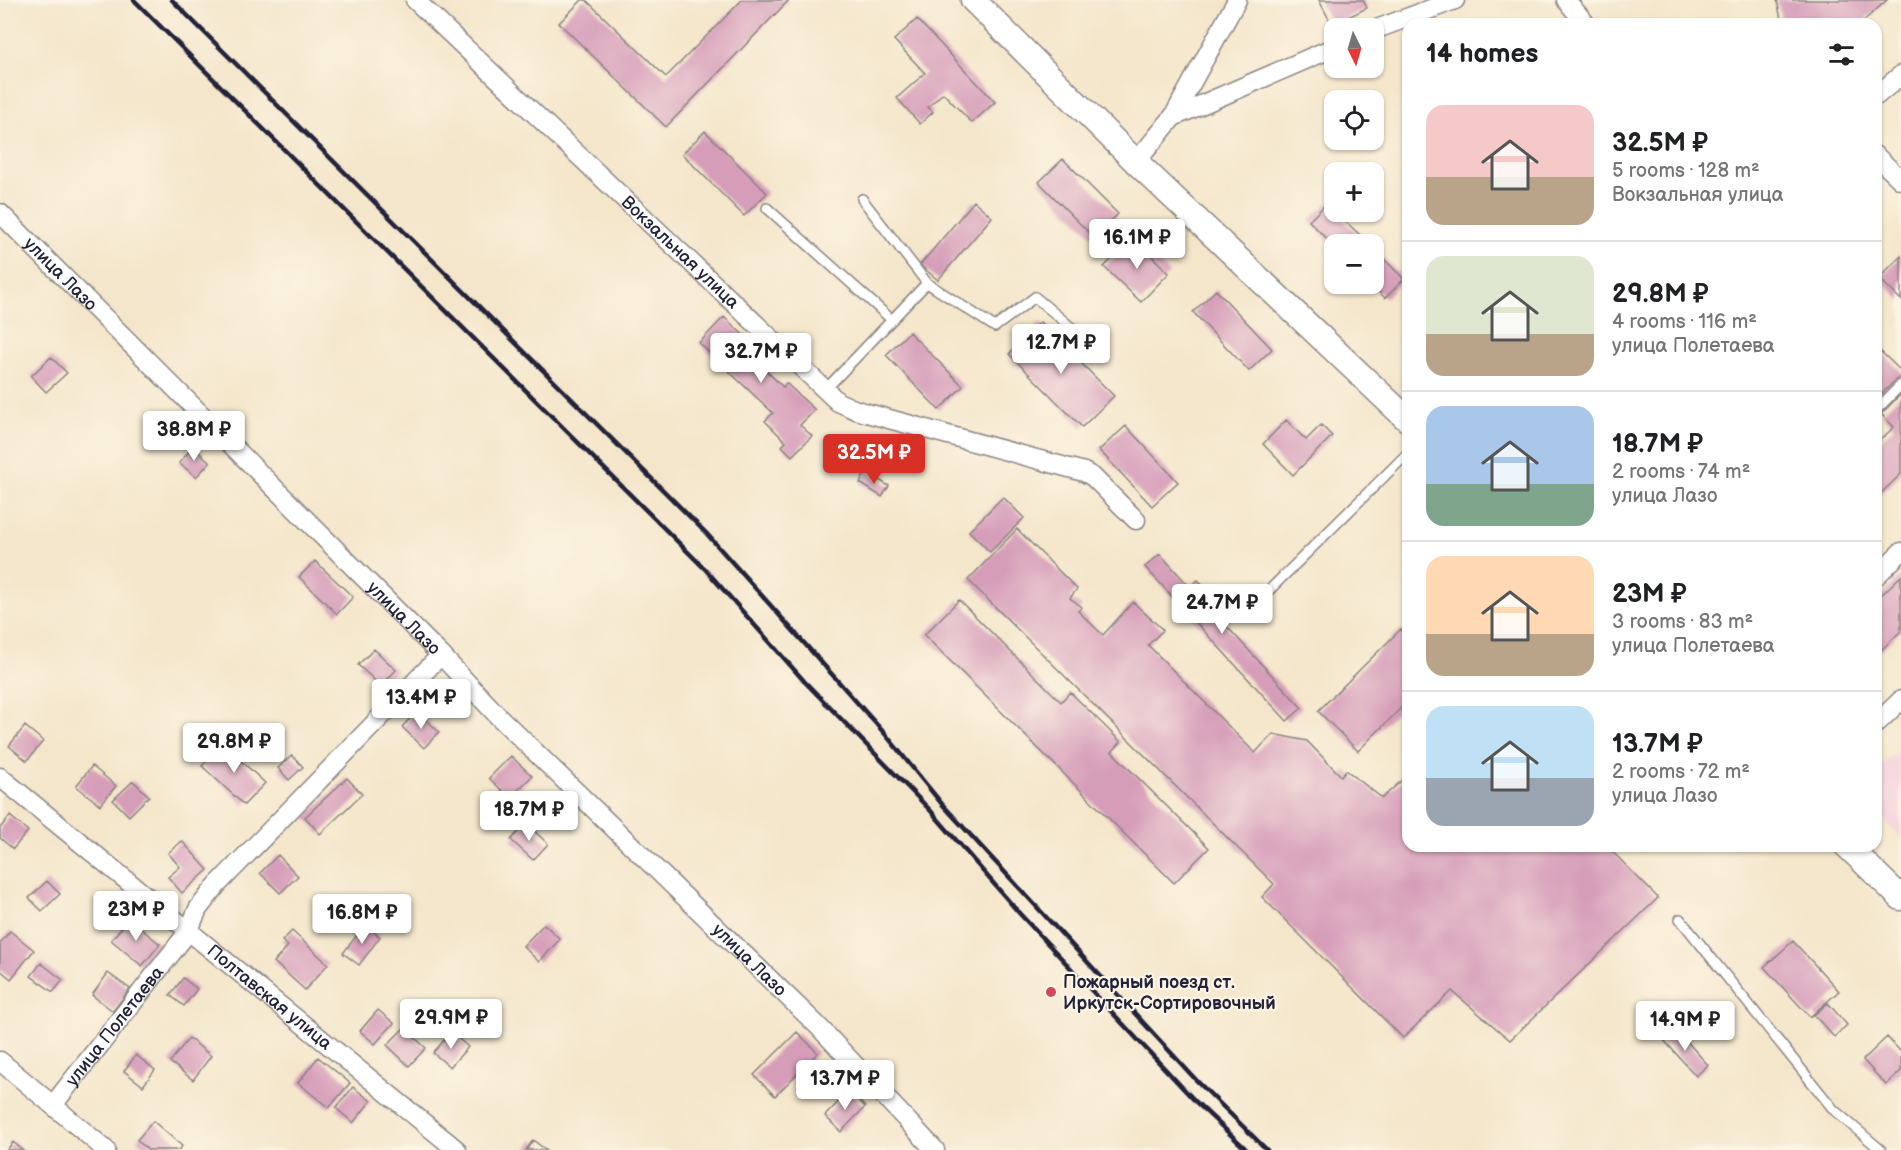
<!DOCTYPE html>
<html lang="en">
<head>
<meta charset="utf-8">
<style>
  body { margin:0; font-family:"Balsamiq Sans",sans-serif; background:#f2f2f2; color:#202124; height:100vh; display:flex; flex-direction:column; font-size:22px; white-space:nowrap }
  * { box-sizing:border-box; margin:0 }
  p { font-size:20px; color:#757577 }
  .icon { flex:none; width:33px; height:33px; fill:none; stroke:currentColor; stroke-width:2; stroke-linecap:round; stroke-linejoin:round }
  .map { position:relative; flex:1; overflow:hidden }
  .panel { position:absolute; left:1402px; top:18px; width:480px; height:834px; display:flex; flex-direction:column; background:#fff; border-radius:18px; box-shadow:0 2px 4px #0004 }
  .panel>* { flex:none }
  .needle { width:39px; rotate:175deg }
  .fabs { position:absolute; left:1324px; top:18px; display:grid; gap:12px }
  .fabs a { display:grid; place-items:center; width:60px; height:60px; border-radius:12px; background:#fff; box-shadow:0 2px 4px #0004; font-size:30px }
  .price { position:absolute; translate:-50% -51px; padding:0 14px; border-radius:6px; background:#fff; color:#222; font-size:20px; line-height:39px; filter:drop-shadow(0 2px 3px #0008) }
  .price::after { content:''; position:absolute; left:50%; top:36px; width:18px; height:14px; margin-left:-9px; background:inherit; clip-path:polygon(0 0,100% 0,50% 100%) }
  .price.current { background:#d93025; color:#fff }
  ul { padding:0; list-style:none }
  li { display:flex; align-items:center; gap:18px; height:150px; padding:0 24px }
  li+li { border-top:2px solid #e0e0e0 }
  li span { display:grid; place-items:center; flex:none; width:168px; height:120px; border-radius:18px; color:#555 }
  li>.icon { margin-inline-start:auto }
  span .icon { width:72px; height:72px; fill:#fffc; stroke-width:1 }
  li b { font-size:26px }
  h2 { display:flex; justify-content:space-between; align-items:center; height:72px; padding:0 24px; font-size:26px }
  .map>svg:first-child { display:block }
</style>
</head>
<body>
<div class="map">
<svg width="1901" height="1150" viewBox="0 0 1901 1150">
  <rect width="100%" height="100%" fill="#fcf5e5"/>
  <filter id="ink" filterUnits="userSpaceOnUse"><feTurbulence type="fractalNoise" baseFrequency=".0167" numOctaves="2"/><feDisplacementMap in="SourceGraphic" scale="12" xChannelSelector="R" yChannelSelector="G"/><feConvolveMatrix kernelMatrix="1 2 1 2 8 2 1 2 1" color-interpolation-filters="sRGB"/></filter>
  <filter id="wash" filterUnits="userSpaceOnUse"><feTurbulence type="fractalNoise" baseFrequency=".008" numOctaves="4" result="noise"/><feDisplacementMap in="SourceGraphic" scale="24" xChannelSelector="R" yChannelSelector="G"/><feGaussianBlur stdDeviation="1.35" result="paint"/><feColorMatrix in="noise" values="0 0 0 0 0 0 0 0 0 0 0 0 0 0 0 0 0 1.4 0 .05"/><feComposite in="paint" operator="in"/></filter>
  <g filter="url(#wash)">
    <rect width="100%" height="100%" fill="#f4e6cb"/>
    <!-- built -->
    <path fill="#f4cfdd" d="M1901,747V838L1877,813L1876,771Z"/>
    <g id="blocks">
      <!-- building -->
      <path fill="#d69db9" d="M582,0H586L666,77L742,0H789L666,127L559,23Z
        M1319,0H1363L1367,8L1332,25Z
        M1777,0H1887L1860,24H1782Z
        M917,19L995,102L972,123L943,93L928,107L933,112L920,124L897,98L925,73L894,40Z
        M705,131L767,193L744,216L682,154Z
        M1063,159L1118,214L1094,238L1039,182Z
        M974,201L992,217L938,280L920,265Z
        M1328,202L1335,212L1370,244H1335V247L1309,221Z
        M1133,238L1169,273L1141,302L1104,267Z
        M1374,249L1404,279L1385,298L1371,284H1374Z
        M1901,256V300L1879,278Z
        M1216,290L1272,349L1249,371L1193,312Z
        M724,317L752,343L745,350L783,387L786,383L815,410L800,425L812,436L792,456L782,446L786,442L765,421L773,413L699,343Z
        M1040,322L1114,396L1082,427L1009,354Z
        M909,332L963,386L939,410L886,355Z
        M1876,347L1901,371V375L1876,399Z
        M51,357L67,373L46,392L31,376Z
        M1901,394V474L1876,498V444L1894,427L1881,414Z
        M1286,420L1306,440L1321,425L1332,436L1293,475L1263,444Z
        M1126,426L1178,482L1152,506L1099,450Z
        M193,447L210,462L196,477L179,463Z
        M866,472L889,486L882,497L860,483Z
        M1003,497L1024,518L990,552L969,531Z
        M1017,529L1077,589L1070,598L1082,607L1078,611L1103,635L1133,602L1163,630L1148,645L1255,753L1273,734L1307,741L1341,776L1346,770L1382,798L1408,775V846H1607L1658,898L1510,1040L1452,991L1403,1038L1262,897L1274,884L968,580Z
        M1160,554L1190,587L1198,580L1217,600L1209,607L1302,708L1287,721L1145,567Z
        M315,561L353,597L337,614L299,577Z
        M1901,576V631L1876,655V600Z
        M959,600L1061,702L1070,692L1121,742L1112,752L1209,848L1174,883L924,635Z
        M1401,629L1408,637V701L1358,751L1318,711Z
        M374,649L396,670L381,686L358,665Z
        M417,711L439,732L424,748L402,727Z
        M25,726L43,741L27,761L9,746Z
        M223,744L265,783L244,805L202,766Z
        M292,755L303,767L289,780L278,768Z
        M511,756L532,776L510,798L489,778Z
        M92,766L116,786L100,805L76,786Z
        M347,778L362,794L320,834L305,817Z
        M133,781L149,796L129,816L113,800Z
        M10,816L28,831L13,849L0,838V828Z
        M526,823L548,844L533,860L511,840Z
        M182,841L208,870L182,893L168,877L180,867L168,853Z
        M278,855L298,876L280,893L260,873Z
        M47,881L60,894L42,911L29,898Z
        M129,919L160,944L142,966L111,940Z
        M544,924L560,939L539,962L523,946Z
        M365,925L380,937L359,965L343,953Z
        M10,931L34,950L11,979L0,970V943Z
        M292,931L328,964L305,990L274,962L288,946L282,941Z
        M1793,941L1839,991L1810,1017L1764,967Z
        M41,963L63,980L53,992L31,976Z
        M108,973L130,989L113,1011L92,995Z
        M183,978L197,989L184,1006L170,995Z
        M1828,1003L1847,1025L1834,1037L1814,1015Z
        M378,1010L394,1023L375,1044L360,1031Z
        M1674,1027L1708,1065L1696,1076L1662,1038Z
        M404,1028L426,1048L409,1066L387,1045Z
        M451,1032L468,1047L450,1067L433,1053Z
        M797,1032L818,1053L775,1096L754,1075Z
        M1887,1037L1901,1052V1071L1886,1085L1863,1060Z
        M189,1038L211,1056L193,1080L170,1062Z
        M136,1055L155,1070L143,1086L124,1071Z
        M318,1057L350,1083L329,1108L298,1083Z
        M353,1087L371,1101L353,1123L336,1108Z
        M849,1091L865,1107L841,1132L825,1116Z
        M153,1121L182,1146L179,1150H148L137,1140Z
        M533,1140L546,1150H526Z
        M13,1142L23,1150H7Z"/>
    </g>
  </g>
  <g filter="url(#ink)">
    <use href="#blocks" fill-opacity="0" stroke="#8b8483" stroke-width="1.5"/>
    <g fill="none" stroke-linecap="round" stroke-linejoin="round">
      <defs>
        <path id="lane" d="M862,199L927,283L995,327L1035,297L1090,343
          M767,208L892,320
          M825,390L927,283
          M1876,410L1901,385
          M1246,613L1408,453
          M1680,919L1834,1110L1881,1150"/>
        <g id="street">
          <path id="s1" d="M415,0L838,402L856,410L1084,472L1093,477L1136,520"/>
          <path d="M1566,0L1586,24"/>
          <path d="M1374,30L1455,0"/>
          <path d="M1876,96L1901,75"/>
          <path d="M1173,117L1335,47"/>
          <path d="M1876,156L1901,180"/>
          <path d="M1136,162L1173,117L1237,0"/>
          <path id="s2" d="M0,213L441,655L499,717L818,1026L935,1150"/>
          <path d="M1876,576L1901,552"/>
          <path d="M1876,724L1901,700"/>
          <path id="s3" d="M0,777L457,1150"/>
          <path d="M0,1061L106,1150"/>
          <path id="s4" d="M53,1105L188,932L198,909L217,885L441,655"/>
        </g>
        <path id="secondary" d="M973,0L1136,162L1408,420
          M1847,846L1901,898"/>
      </defs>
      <!-- lane casing -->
      <use href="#lane" stroke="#8b8483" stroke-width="12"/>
      <!-- street casing -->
      <use href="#street" stroke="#8b8483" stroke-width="21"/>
      <!-- secondary casing -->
      <use href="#secondary" stroke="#8b8483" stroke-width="27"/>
      <!-- lane -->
      <use href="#lane" stroke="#fff" stroke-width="9"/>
      <!-- street -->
      <use href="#street" stroke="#fff" stroke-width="18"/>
      <!-- secondary -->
      <use href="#secondary" stroke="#fff" stroke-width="24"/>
      <!-- rail -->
      <path stroke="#22223b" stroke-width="4.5" d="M134,0L706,570L805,682L930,810L1020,914L1196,1102L1247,1150
        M172,0L706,533L886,735L942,804L1198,1082L1267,1150"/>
    </g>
  </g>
  <!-- markers -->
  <circle fill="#d1495b" stroke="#fcf5e5" stroke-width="2" cx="1051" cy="992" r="6"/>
  <g text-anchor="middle" stroke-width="4.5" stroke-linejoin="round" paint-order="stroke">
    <!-- street labels -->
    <g font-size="18" fill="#22223b" stroke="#fcf5e5">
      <text dy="6" stroke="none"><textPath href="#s1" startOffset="366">Вокзальная улица</textPath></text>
      <text dy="6" stroke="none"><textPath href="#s2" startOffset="86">улица Лазо</textPath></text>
      <text dy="6" stroke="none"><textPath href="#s2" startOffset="572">улица Лазо</textPath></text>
      <text dy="6" stroke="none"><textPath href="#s2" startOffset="1058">улица Лазо</textPath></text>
      <text dy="6" stroke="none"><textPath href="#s3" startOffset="348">Полтавская улица</textPath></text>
      <text dy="6" stroke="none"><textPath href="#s4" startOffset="100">улица Полетаева</textPath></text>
    </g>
    <!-- poi labels -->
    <g font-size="18" font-weight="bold" fill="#22223b" stroke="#fcf5e5" text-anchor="start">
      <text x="1063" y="988">Пожарный поезд ст.<tspan x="1063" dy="21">Иркутск-Сортировочный</tspan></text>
    </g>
  </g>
</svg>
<div class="fabs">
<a><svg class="needle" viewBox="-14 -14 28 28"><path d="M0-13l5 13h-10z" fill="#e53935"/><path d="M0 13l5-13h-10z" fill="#757577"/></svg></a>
<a><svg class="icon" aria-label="locate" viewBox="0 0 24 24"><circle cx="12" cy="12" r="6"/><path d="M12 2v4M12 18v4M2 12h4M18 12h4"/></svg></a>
<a>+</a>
<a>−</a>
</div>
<b class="price" style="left:1137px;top:270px">16.1M ₽</b>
<b class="price" style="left:1061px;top:375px">12.7M ₽</b>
<b class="price" style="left:761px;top:384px">32.7M ₽</b>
<b class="price" style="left:194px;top:462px">38.8M ₽</b>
<b class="price current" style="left:874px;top:485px">32.5M ₽</b>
<b class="price" style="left:1222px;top:635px">24.7M ₽</b>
<b class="price" style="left:421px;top:730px">13.4M ₽</b>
<b class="price" style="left:234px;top:774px">29.8M ₽</b>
<b class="price" style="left:529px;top:842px">18.7M ₽</b>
<b class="price" style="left:136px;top:942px">23M ₽</b>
<b class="price" style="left:362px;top:945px">16.8M ₽</b>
<b class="price" style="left:451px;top:1050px">29.9M ₽</b>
<b class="price" style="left:1685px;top:1052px">14.9M ₽</b>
<b class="price" style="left:845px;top:1111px">13.7M ₽</b>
<section class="panel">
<h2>14 homes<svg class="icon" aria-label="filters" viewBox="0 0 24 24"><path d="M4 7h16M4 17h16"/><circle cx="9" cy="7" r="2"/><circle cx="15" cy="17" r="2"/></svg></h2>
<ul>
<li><span style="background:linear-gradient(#f6c9c9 60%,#b9a48a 0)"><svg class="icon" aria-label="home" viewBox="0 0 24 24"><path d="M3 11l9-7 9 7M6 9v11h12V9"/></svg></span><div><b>32.5M ₽</b><p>5 rooms · 128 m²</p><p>Вокзальная улица</p></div></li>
<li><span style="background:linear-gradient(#dfe7d0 65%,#b9a48a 0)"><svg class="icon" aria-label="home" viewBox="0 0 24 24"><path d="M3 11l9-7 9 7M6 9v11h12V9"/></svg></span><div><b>29.8M ₽</b><p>4 rooms · 116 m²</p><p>улица Полетаева</p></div></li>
<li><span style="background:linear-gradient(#a9c7e8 65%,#7fa58c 0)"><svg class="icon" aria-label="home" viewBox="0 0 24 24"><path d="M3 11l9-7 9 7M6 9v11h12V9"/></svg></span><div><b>18.7M ₽</b><p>2 rooms · 74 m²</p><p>улица Лазо</p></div></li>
<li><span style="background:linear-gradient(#ffd9b3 65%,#b9a48a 0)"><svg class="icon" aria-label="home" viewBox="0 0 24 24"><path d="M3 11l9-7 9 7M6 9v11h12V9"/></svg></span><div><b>23M ₽</b><p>3 rooms · 83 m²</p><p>улица Полетаева</p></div></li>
<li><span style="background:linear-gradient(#bfe0f5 60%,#9aa5b1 0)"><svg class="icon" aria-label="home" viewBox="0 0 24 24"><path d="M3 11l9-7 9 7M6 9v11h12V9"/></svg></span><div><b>13.7M ₽</b><p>2 rooms · 72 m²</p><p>улица Лазо</p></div></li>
</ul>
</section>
</div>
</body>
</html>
